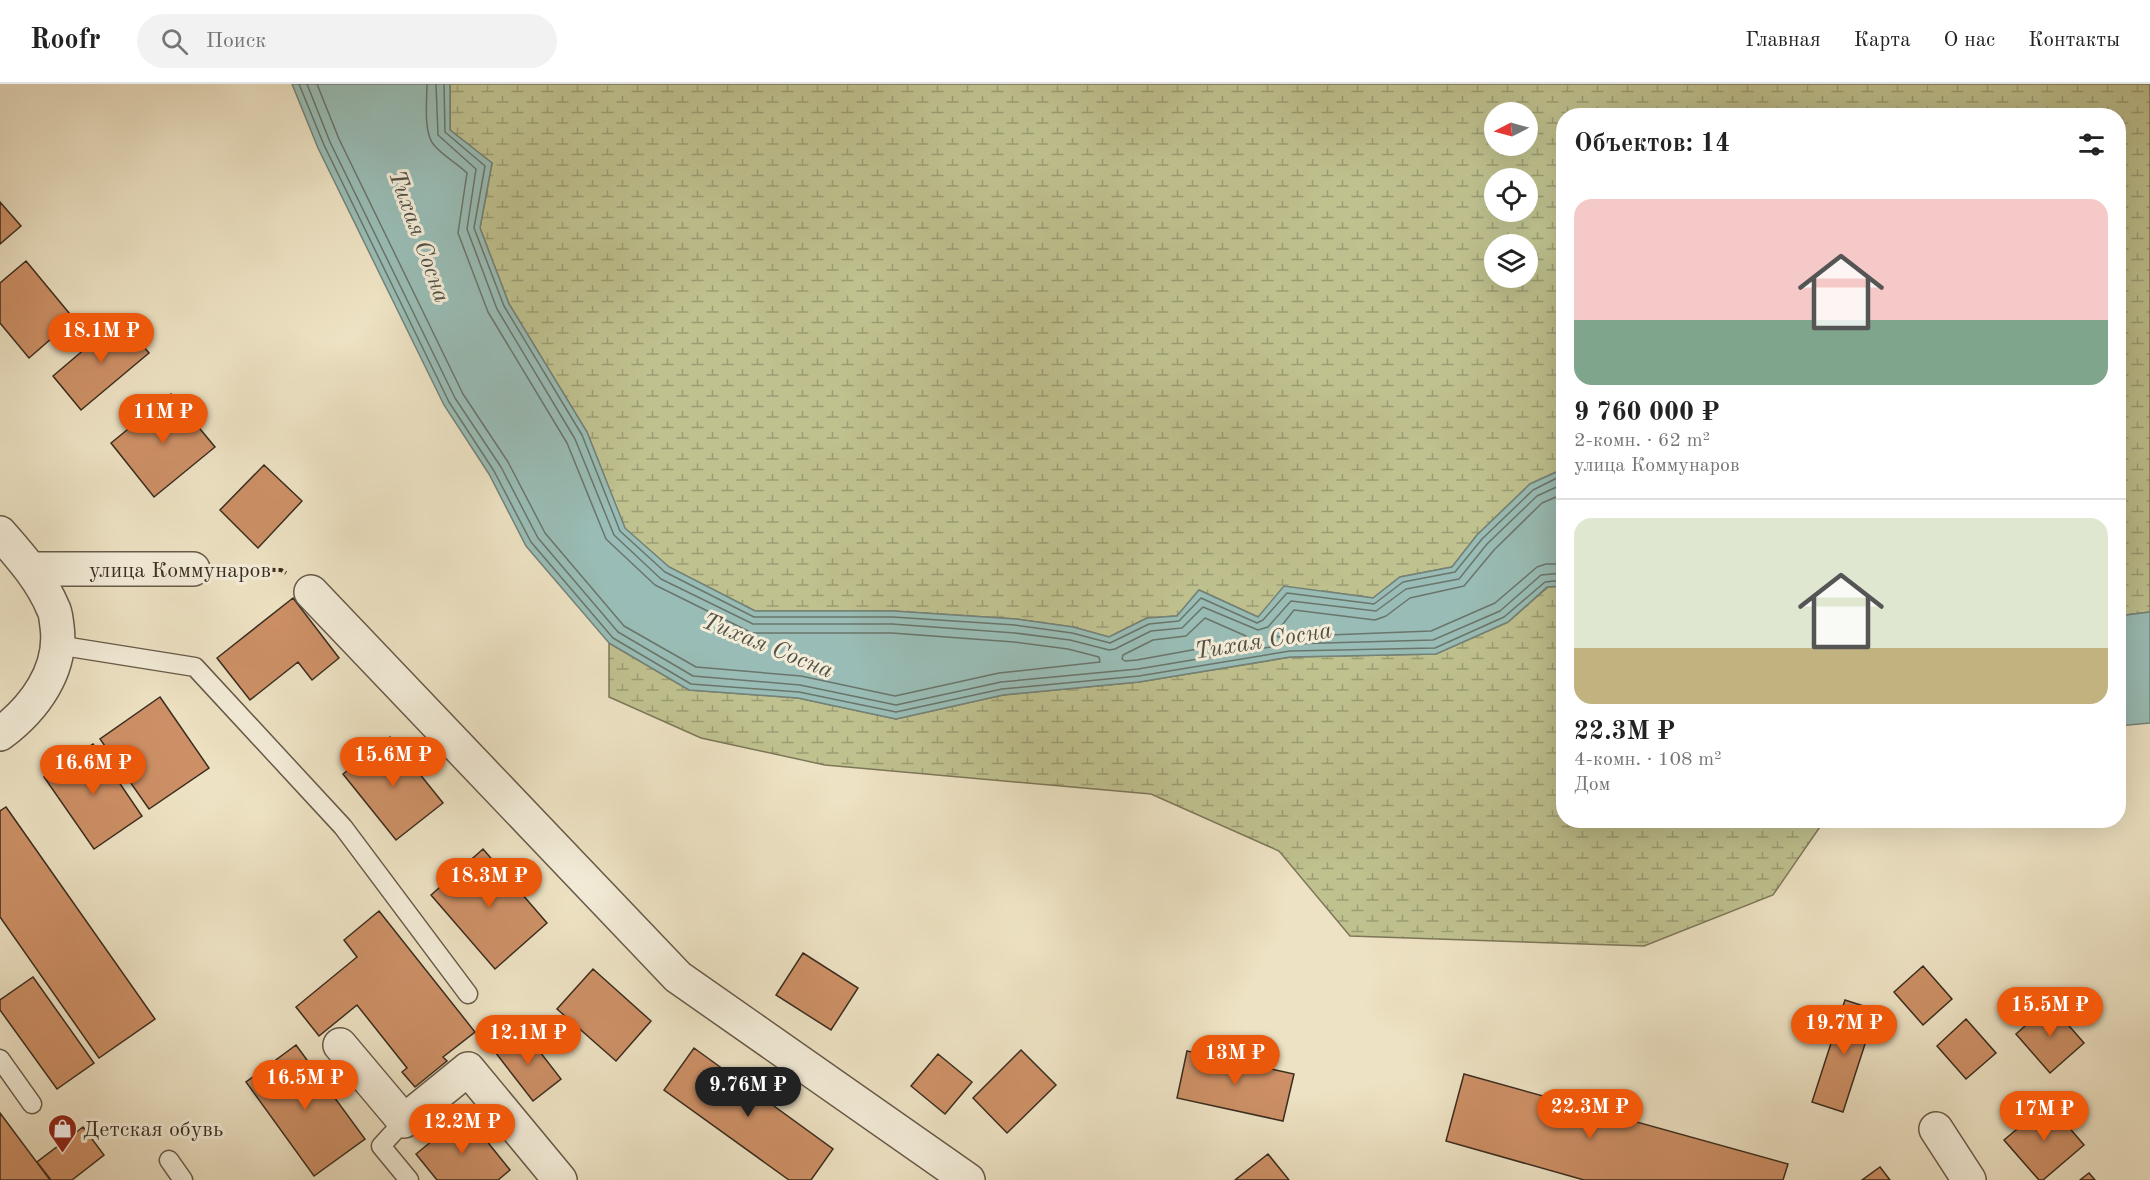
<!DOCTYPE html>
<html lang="ru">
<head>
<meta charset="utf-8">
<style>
  body { margin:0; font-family:"Old Standard TT",serif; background:#f2f2f2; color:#222; height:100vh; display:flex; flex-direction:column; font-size:22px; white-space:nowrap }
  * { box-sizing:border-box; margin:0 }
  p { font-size:20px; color:#767676 }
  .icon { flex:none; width:33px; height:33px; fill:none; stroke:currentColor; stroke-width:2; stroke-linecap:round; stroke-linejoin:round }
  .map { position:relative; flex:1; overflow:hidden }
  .sheet { position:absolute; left:1556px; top:24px; width:570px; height:720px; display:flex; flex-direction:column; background:#fff; border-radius:24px; box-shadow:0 6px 24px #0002 }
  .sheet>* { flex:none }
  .needle { width:39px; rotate:264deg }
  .buttons { position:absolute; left:1484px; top:18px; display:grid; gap:12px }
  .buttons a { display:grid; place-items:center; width:54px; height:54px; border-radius:50%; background:#fff; box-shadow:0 6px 24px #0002; font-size:30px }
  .price { position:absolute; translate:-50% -51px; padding:0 14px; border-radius:21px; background:#ea580c; color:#fff; font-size:20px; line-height:39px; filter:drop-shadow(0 2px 3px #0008) }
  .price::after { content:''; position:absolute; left:50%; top:36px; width:18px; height:14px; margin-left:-9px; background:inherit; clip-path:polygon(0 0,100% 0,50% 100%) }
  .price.on { background:#222; color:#fff }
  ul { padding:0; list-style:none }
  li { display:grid; align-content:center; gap:12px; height:318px; padding:0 18px }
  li+li { border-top:2px solid #e0e0e0 }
  li span { display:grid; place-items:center; height:186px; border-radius:18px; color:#555 }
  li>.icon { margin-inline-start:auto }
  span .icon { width:108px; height:108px; fill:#fffc; stroke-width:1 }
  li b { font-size:26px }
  h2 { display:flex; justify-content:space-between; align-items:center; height:72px; padding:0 18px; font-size:26px }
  header { display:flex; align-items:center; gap:36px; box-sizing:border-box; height:84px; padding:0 30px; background:#fff; border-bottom:2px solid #e0e0e0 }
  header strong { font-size:28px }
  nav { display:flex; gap:33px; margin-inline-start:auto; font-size:21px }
  .search { width:420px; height:54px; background:#f2f2f2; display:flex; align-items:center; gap:15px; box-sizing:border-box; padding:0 21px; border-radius:33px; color:#767676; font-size:22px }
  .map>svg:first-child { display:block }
</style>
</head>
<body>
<header>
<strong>Roofr</strong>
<div class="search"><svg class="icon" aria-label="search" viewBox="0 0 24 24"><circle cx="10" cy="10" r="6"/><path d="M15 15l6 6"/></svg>Поиск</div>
<nav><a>Главная</a><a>Карта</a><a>О нас</a><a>Контакты</a></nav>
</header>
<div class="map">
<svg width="2150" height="1096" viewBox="0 0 2150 1096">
  <defs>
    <pattern id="wetland-marsh" width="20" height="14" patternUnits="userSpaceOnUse" patternTransform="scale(1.5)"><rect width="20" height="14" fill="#bfc18f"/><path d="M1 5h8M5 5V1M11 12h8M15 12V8" fill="none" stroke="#9c9d74"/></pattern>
  </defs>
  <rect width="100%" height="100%" fill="#ede2c3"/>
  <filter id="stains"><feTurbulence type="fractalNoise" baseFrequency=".00333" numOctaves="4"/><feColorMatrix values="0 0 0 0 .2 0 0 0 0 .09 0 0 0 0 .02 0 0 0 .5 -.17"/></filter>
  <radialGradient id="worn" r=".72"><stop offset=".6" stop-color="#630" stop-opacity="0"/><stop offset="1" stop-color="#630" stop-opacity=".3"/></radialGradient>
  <!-- wetland -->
  <path fill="url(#wetland-marsh)" stroke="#7d7758" stroke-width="1.5" fill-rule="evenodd" d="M450,0H2150V528L2118,532V32H1563V385L1530,400L1477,451L1452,483L1400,493L1373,514L1323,507L1258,533L1199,506L1177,532L1147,534L1109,553L1073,543L1016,535L893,527H755L669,483L625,445L587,348L509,220L480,144L492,79L450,46ZM1494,28H1527V62H1494ZM1494,94H1527V128H1494ZM1494,160H1527V194H1494Z
    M1563,502V736L1824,737L1773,811L1644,862L1350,852L1279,767L1151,710L825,681L701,654L609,613V559L689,606L798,614L896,635L1003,611L1139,598L1291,573L1436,570L1508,538L1548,503Z"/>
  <!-- water -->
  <path fill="#99bdb6" stroke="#73837a" stroke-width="1.5" d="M292,0H450V46L492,79L480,144L509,220L587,348L625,444L669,483L755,527H893L1016,535L1073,543L1109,553L1147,534L1177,532L1199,506L1258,533L1284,502L1373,514L1400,493L1452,483L1477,451L1530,400L1563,385V502L1547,503L1508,538L1436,570L1290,573L1139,598L1003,611L896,635L798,614L689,606L609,559L526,462L489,390L444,321L318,64Z
    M2150,528V639L2118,642V532Z"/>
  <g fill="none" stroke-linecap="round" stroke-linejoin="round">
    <!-- shore -->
    <path stroke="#6a756b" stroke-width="1.5" d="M299,0L324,61L449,318L494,387L531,458L613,554L691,600L799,608L896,628L1002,605L1139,592L1290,567L1435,564L1504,533L1545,498L1563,496
      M307,0L330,58L455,314L501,383L538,454L618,548L693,592L800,601L896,621L1001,598L1138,585L1289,560L1433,556L1500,527L1541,491L1563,489
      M317,0L339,55L463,310L508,378L545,449L624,542L696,583L801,592L895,612L999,589L1100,578L1099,573L1068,565L1014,558L892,549H752L655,501L606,455L567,359L488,228L458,149L467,89C457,79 443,72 434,61C423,49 427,16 427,0
      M436,0L438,51L476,85L467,145L497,225L575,355L614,451L661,495L753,540H892L1015,549L1070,556L1109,566L1115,565L1151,547L1182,544L1203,523L1258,546L1268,543L1291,517L1376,527L1406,505L1459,495L1487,460L1537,412L1563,400
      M444,0L445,48L485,82L474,144L504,222L582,351L620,447L665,488L754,533H893L1015,541L1072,549L1110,559L1149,540L1179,537L1201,514L1257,539L1263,536L1287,509L1374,520L1403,498L1455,488L1482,455L1533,406L1563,391
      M1563,410L1542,419L1494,466L1464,502L1410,514L1386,532L1375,536L1294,526L1275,550L1278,553L1431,547L1495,519L1537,483L1546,480H1563
      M1205,534L1246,552L1247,556L1137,576L1125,577L1122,575L1123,571L1153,556L1186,552Z"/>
  </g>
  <!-- building -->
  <path fill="#cd9066" stroke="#3b2d20" stroke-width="1.5" d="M0,118L21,142L0,160Z
    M26,177L74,235L29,274L0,239V199Z
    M120,235L149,269L81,326L53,292Z
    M171,310L215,363L154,413L111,359Z
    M264,381L302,417L258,464L220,426Z
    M293,514L339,574L312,596L298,578L250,616L217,574Z
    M160,613L209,684L149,725L100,655Z
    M390,653L443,719L396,756L343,690Z
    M93,660L142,732L94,765L44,693Z
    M6,723L155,935L99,974L0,833V727Z
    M483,765L547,839L495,885L431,811Z
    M379,827L475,948L443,973L447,977L415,1003L402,988L407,984L357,921L319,952L296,923L357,873L344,856Z
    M803,869L858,904L831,946L776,911Z
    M1923,882L1952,915L1923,941L1894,908Z
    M593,885L651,937L616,977L557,925Z
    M33,893L94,979L57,1005L0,926V916Z
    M1845,916L1876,926L1843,1028L1812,1018Z
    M2050,920L2084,959L2050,989L2016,950Z
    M1966,935L1996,969L1966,995L1937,962Z
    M523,946L561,995L533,1017L495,968Z
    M296,961L365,1055L314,1092L246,998Z
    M694,964L833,1065L811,1096H789L664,1006Z
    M1021,966L1056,1001L1007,1049L973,1014Z
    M1187,967L1294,990L1283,1037L1177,1014Z
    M938,970L972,998L945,1030L911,1002Z
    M1464,990L1788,1080L1783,1096H1584L1446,1057Z
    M2048,1019L2084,1061L2043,1096H2039L2004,1056Z
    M0,1029L50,1096H0Z
    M465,1030L510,1086L498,1096H437L416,1070Z
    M83,1043L104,1071L72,1096H51L37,1078Z
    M1268,1070L1289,1096H1235Z
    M1880,1083L1890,1096H1862Z
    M2089,1089L2095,1096H2080Z"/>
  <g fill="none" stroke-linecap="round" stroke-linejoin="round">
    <defs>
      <path id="lane" d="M57,561L195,583L343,743L468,910
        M0,975L32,1020
        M404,1037L381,1062L409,1096
        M169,1076L183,1096"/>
      <path id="street" d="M0,449C20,472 41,495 53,524C56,529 56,536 57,542C63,586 34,625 0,650
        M31,485H193
        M311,508L678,893L968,1096
        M340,961L404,1037L468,985L560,1096
        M1936,1045L1969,1096"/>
    </defs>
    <!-- lane casing -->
    <use href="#lane" stroke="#685a49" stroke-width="21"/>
    <!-- street casing -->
    <use href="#street" stroke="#685a49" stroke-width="36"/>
    <!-- path -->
    <path stroke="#3b2d20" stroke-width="4" stroke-dasharray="4.5 3" stroke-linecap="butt" d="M226,485L281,486L286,489"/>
    <!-- lane -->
    <use href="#lane" stroke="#f3ecd8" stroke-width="18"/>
    <!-- street -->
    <use href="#street" stroke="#f3ecd8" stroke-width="33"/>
  </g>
  <!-- icons -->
  <defs>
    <symbol id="shop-pin" viewBox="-11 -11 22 30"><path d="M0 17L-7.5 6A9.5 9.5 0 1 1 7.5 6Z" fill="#8f2418" stroke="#f3ecd8"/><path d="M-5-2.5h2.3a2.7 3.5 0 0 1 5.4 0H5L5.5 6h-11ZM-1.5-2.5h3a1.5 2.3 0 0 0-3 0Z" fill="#fff"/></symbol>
  </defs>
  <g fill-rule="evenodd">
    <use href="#shop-pin" x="46" y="1028" width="33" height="45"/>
  </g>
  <g text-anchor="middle" stroke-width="6" stroke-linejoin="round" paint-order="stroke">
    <!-- street labels -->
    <g font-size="22" fill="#3b2d20" stroke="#f3ecd8">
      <text x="180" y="493">улица Коммунаров</text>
    </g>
    <!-- poi labels -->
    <g font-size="22" fill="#3b2d20" stroke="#f3ecd8" text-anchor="start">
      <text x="83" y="1052">Детская обувь</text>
    </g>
    <!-- water labels -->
    <g font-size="24" font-style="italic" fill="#525146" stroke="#f3ecd8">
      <text transform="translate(420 152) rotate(70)" y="8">Тихая Сосна</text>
      <text transform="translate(1263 556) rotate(-9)" y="8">Тихая Сосна</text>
      <text transform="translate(768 561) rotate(22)" y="8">Тихая Сосна</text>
    </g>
  </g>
  <rect width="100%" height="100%" filter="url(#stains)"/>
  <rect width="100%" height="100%" fill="url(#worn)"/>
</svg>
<div class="buttons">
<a><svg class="needle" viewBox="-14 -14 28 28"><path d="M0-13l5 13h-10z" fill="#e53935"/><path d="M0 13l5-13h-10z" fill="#767676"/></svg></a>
<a><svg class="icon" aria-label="locate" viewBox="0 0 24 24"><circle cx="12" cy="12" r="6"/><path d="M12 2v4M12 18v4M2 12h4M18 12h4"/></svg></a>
<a><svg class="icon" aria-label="layers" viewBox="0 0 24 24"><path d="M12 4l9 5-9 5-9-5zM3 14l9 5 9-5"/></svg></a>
</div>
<b class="price" style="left:101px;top:280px">18.1M ₽</b>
<b class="price" style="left:163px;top:361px">11M ₽</b>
<b class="price" style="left:393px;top:704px">15.6M ₽</b>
<b class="price" style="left:93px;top:712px">16.6M ₽</b>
<b class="price" style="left:489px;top:825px">18.3M ₽</b>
<b class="price" style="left:2050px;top:954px">15.5M ₽</b>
<b class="price" style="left:1844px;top:972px">19.7M ₽</b>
<b class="price" style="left:528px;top:982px">12.1M ₽</b>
<b class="price" style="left:1235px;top:1002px">13M ₽</b>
<b class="price" style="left:305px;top:1027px">16.5M ₽</b>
<b class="price on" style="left:748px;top:1034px">9.76M ₽</b>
<b class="price" style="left:1590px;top:1056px">22.3M ₽</b>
<b class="price" style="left:2044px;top:1058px">17M ₽</b>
<b class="price" style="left:462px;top:1071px">12.2M ₽</b>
<section class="sheet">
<h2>Объектов: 14<svg class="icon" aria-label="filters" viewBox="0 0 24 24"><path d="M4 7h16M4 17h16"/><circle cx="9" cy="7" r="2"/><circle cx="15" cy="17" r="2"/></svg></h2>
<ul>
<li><span style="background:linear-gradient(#f6c9c9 65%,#7fa58c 0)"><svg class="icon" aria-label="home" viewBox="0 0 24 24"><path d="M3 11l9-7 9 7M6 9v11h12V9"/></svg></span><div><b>9 760 000 ₽</b><p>2-комн. · 62 m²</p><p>улица Коммунаров</p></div></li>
<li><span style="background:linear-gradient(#dfe7d0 70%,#c2b280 0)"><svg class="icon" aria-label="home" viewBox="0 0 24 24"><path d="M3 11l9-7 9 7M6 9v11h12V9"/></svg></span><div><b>22.3M ₽</b><p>4-комн. · 108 m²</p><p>Дом</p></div></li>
</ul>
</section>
</div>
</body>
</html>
